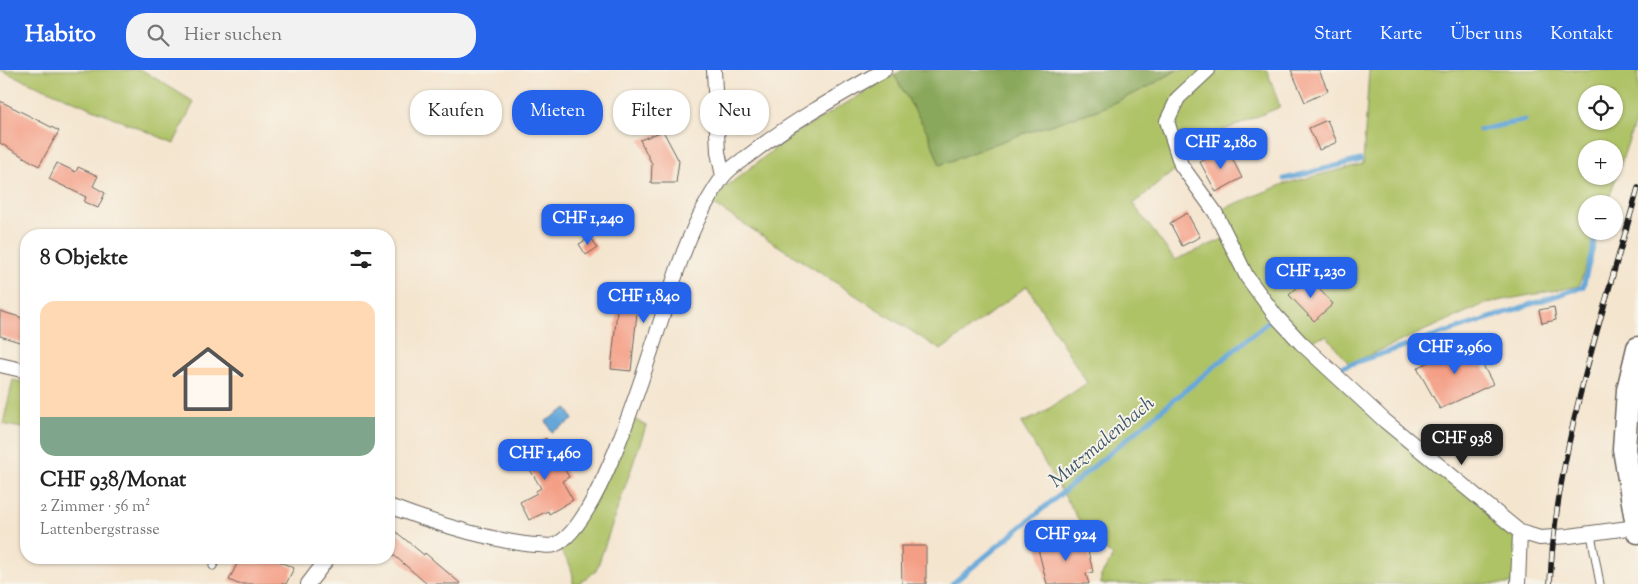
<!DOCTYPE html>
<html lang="de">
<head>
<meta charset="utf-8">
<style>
  body { margin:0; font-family:"Sorts Mill Goudy",serif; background:#f2f2f2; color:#222; height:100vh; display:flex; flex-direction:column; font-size:19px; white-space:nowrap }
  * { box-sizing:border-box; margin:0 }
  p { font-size:16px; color:#767676 }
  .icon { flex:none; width:28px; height:28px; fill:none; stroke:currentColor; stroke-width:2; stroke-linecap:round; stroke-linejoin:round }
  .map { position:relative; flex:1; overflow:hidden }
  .panel { position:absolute; left:20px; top:159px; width:375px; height:335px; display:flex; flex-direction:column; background:#fff; border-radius:20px; box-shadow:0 1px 4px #0004 }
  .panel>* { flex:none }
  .guide { position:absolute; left:410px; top:20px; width:475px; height:45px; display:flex; gap:10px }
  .buttons { position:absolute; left:1578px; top:15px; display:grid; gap:10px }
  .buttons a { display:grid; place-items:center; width:45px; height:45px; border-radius:50%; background:#fff; box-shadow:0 1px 4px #0004; font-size:25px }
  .price { position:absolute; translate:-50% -42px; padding:0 11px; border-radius:10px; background:#2563eb; color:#fff; font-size:16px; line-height:32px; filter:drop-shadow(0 1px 2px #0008) }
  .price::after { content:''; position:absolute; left:50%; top:30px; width:15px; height:11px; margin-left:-8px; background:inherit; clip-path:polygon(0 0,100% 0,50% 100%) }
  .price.on { background:#222; color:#fff }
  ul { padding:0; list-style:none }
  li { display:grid; align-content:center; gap:10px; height:265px; padding:0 20px }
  li span { display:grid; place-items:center; height:155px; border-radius:15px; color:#555 }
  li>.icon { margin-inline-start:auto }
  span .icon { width:90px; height:90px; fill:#fffc; stroke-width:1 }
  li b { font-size:21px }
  h2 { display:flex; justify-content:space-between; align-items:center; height:60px; padding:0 20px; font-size:21px }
  .pill { padding:0 18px; border-radius:20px; background:#fff; box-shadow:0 1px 4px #0004; font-size:18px; line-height:45px }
  .pill.on { background:#2563eb; color:#fff }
  header { display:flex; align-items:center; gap:30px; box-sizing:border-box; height:70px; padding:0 25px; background:#2563eb; color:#fff }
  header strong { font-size:24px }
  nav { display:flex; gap:28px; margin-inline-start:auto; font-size:18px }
  .search { width:350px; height:45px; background:#f2f2f2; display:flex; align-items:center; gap:12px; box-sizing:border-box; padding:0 18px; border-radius:20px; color:#767676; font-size:19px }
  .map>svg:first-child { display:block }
</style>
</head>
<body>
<header>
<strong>Habito</strong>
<div class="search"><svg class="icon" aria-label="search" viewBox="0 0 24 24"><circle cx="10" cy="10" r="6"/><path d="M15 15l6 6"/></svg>Hier suchen</div>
<nav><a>Start</a><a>Karte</a><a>Über uns</a><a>Kontakt</a></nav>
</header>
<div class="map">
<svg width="1638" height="514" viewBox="0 0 1638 514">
  <rect width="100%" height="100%" fill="#f7f3e8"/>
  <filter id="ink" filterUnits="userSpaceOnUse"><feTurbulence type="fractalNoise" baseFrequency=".02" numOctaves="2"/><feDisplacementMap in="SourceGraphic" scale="10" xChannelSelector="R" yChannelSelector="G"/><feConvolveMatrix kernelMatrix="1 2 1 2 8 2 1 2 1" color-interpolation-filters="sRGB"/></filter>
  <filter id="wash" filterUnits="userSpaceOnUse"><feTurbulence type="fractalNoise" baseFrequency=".0096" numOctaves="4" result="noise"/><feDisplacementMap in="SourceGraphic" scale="20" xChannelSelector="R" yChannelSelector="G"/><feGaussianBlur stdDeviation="1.12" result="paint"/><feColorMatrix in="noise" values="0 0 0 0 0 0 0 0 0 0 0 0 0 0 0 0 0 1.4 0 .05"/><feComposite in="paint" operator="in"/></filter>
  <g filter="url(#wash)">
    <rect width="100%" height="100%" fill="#f4e5cf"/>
    <!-- green -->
    <path fill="#aec266" stroke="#656f41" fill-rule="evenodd" d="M0,0H142L194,32L174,73Z
      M1177,0H1267L1280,37L1176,80L1181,95L1133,134L1175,190L1228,167L1215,142L1284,114L1363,94L1369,0H1638V43L1607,134H1586V161H1598L1579,216L1487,233L1349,294L1327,266L1301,273L1520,462L1518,514H1101V506L1113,486L1089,467L1021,353L1038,346L1087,313L1027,216L941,280L708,131L791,66L894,5L928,63L940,95L1013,67L1100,39L1148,17ZM1586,24H1614V51H1586ZM1586,79H1614V106H1586Z
      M13,310L26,313V359L3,354Z
      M629,346L646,356L596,501L578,514H573C574,498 567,486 554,476L569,466Z"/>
    <!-- forest -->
    <path fill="#8aa85b" stroke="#53623c" d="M903,0H1177L1148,17L1100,39L1013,67L940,95L928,63L894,5Z"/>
    <!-- water -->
    <path fill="#65a7d9" stroke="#40627a" d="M567,338L573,350L552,362L546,351Z"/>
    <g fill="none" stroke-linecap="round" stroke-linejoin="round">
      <!-- stream -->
      <path stroke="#65a7d9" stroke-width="5" d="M1480,60L1525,50
        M1284,109L1360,90
        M1342,297L1583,217L1597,161
        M952,514L1269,251"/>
    </g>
    <g id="blocks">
      <!-- building -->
      <path fill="#f49e85" d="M1291,0H1319L1328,21L1305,32Z
        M0,31L59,61L39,96L0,73Z
        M1327,50L1337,72L1319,80L1309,58Z
        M663,61L679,91L676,113H651L652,94L640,70Z
        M1227,78L1242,108L1216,122L1200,92Z
        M57,93L76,102L78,97L98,106L93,116L105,123L98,138L84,132L86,127L49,109Z
        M1187,143L1200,167L1182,176L1170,153Z
        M591,167L597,178L586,185L579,174Z
        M1308,207L1333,234L1314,251L1289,225Z
        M618,231L638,233L631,301L611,299Z
        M1554,237L1556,250L1542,253L1539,240Z
        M0,241L26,249V274L0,266Z
        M1470,271L1493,314L1440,339L1417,298Z
        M546,368L569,407L562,411L573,430L549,444L548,441L529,450L520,432L537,423L536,421L541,418L520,383Z
        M389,456L424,485L425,483L461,514H427L389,481Z
        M1085,468L1093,502L1086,504L1089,514H1047L1037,475L1059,469L1061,474Z
        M901,476H926V514H902Z
        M240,488H272L294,498L286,514H238L229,510Z"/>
    </g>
  </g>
  <g filter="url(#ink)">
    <use href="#blocks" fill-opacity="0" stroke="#68625b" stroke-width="1"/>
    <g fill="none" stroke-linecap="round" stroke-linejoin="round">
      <defs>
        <path id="service" d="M1591,464L1600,514
          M213,496L217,488"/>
        <path id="minor" d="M714,0L718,82L723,106
          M1208,0L1178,28L1167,51L1181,95L1215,142L1247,207L1275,245L1301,273L1385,351L1520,462L1540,468L1569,466L1636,457
          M0,295L26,301
          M389,436C423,449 457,460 493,468C508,471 523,475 539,475C544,475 550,477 554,475C604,458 660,247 679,195C690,164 704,134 722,108C729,98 743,90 752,83C793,51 838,26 884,0
          M308,514L328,488
          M1518,514L1520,462"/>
        <path id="primary" d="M1638,278L1628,320L1624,379L1638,462"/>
      </defs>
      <!-- service casing -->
      <use href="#service" stroke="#68625b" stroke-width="9"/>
      <!-- minor casing -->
      <use href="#minor" stroke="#68625b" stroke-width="16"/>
      <!-- primary casing -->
      <use href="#primary" stroke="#68625b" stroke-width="25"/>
      <!-- service -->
      <use href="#service" stroke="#fff" stroke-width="7"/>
      <!-- minor -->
      <use href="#minor" stroke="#fff" stroke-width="14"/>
      <!-- primary -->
      <use href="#primary" stroke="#fff" stroke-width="22"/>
      <defs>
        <path id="rail" d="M1550,514C1556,379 1602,247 1638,118"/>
      </defs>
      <!-- rail casing -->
      <use href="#rail" stroke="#1c1c1c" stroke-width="5.5"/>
      <!-- rail -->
      <use href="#rail" stroke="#f7f3e8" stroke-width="4" stroke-dasharray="11" stroke-linecap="butt"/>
    </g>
  </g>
  <g text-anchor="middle" stroke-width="4" stroke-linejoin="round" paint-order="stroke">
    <!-- water labels -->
    <g font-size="20" font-style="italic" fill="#395468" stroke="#f7f3e8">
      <text transform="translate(1101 371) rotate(-40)" y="7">Mutzmalenbach</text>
    </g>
  </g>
</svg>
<div class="buttons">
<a><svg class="icon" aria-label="locate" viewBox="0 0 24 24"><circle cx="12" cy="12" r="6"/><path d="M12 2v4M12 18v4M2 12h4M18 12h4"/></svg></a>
<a>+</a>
<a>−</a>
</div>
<b class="price" style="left:1221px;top:100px">CHF 2,180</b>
<b class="price" style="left:588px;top:176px">CHF 1,240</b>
<b class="price" style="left:1311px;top:229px">CHF 1,230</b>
<b class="price" style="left:644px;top:254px">CHF 1,840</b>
<b class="price" style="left:1455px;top:305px">CHF 2,960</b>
<b class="price on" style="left:1462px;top:396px">CHF 938</b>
<b class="price" style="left:545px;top:411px">CHF 1,460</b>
<b class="price" style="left:1066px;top:492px">CHF 924</b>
<div class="guide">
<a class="pill">Kaufen</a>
<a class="pill on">Mieten</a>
<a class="pill">Filter</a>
<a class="pill">Neu</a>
</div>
<section class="panel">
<h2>8 Objekte<svg class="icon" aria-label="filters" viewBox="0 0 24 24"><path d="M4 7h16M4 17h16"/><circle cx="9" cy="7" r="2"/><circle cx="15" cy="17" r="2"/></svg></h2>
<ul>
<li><span style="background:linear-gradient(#ffd9b3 75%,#7fa58c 0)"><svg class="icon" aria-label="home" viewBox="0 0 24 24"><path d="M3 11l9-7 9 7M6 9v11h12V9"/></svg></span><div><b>CHF 938/Monat</b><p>2 Zimmer · 56 m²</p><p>Lattenbergstrasse</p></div></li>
</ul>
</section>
</div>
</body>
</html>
